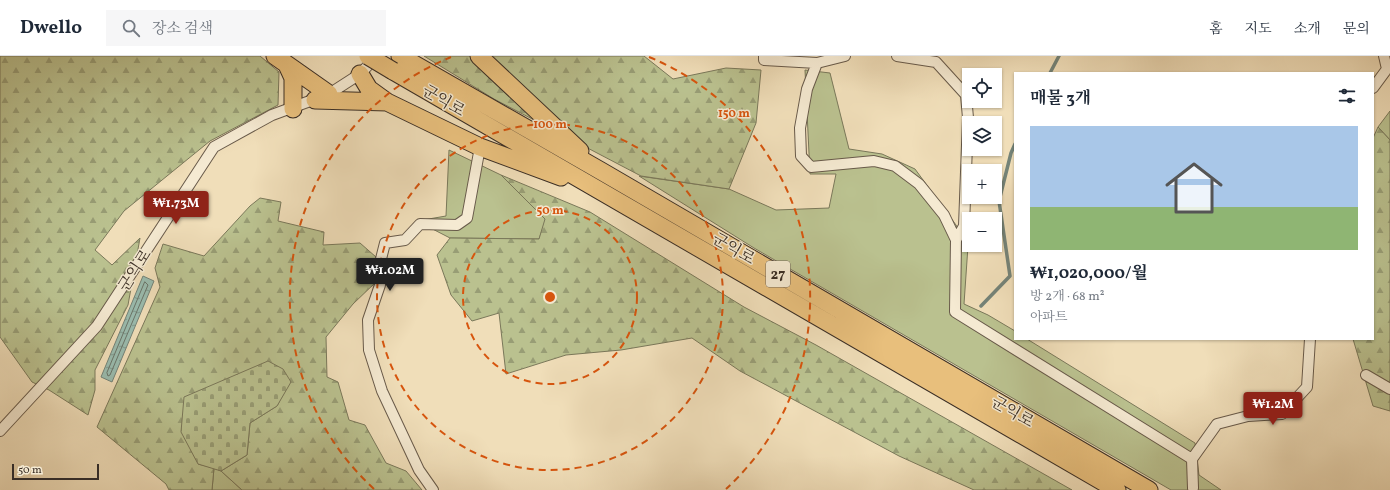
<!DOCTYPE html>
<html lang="ko">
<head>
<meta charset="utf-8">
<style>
  body { margin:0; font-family:Vollkorn,"Noto Serif KR",serif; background:#f6f6f7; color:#1f2937; height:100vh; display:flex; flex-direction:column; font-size:15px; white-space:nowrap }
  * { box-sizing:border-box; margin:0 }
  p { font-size:13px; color:#747a83 }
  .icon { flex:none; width:22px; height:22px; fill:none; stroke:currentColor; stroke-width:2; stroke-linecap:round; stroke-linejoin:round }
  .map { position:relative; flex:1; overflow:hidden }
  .sheet { position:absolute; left:1014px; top:16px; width:360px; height:268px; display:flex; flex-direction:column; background:#fff; border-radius:0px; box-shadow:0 1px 3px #0004 }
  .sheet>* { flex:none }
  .tools { position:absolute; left:962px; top:12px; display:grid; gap:8px }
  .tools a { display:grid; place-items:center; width:40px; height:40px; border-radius:0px; background:#fff; box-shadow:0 1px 3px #0004; font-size:20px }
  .scale { position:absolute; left:12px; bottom:10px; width:87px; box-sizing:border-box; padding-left:4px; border:2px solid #3a2e25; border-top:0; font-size:11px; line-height:14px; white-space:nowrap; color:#3a2e25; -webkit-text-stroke:3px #f5ead2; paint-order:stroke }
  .price { position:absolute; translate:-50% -34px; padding:0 9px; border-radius:4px; background:#8f2418; color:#fff; font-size:13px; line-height:26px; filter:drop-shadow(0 1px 2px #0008) }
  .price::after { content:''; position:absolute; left:50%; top:24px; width:12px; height:9px; margin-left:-6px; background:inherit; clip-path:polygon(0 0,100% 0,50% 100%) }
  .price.current { background:#222; color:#fff }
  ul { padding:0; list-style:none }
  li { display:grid; align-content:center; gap:8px; height:212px; padding:0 16px }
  li span { display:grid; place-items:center; height:124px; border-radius:0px; color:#555 }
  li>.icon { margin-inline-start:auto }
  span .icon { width:72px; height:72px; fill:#fffc; stroke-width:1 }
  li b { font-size:17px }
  h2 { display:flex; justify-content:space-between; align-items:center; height:48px; padding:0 16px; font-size:17px }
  header { display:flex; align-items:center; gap:24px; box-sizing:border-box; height:56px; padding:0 20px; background:#fff; border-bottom:1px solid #e0e1e3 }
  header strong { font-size:19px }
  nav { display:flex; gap:22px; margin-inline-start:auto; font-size:14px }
  .search { width:280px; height:36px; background:#f6f6f7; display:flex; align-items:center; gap:10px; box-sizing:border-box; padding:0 14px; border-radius:0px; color:#747a83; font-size:15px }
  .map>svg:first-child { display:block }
</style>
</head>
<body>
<header>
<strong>Dwello</strong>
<div class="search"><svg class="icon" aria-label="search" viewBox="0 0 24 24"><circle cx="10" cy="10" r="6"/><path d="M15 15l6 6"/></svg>장소 검색</div>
<nav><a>홈</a><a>지도</a><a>소개</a><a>문의</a></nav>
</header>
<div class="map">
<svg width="1390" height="434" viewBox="0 0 1390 434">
  <defs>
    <pattern id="forest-firs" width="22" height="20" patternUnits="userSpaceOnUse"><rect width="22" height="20" fill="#bac18f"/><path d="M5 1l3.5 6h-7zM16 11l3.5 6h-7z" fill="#989d75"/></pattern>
    <pattern id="cemetery-stones" width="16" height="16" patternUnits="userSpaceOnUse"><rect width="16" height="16" fill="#bac18f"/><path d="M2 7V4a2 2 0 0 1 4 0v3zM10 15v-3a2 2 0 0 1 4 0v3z" fill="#989d75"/></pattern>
    <pattern id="water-ripples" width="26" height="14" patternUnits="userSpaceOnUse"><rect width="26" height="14" fill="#9abcaf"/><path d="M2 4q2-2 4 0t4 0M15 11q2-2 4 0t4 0" fill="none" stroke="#7f998e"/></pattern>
  </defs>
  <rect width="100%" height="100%" fill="#f0deb9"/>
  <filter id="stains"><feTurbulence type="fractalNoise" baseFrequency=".005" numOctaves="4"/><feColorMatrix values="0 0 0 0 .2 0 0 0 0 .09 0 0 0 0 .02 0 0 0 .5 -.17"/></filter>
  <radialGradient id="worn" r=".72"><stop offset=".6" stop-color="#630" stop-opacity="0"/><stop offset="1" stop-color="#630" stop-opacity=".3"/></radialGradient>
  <!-- green -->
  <path fill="#bac18f" stroke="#7a785a" d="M805,14L830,17L849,93L882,98L915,113L956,169L968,190L964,248L988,259L1015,275V283H1027L1195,387L1199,419L1221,434H1171L754,192L639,120L729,133L776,154L829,152L836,118H810Z
    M1390,55V84L1378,71Z
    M449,94L501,119L546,163L539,183L450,182L417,165L446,160Z
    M214,412L221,415L242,434H212Z"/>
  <!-- forest -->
  <path fill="url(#forest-firs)" stroke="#7a785a" d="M0,0H260L279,16L278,49L210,85L124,155L95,194L112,209L140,182L128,249L95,314V334L88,359L49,334L32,326L0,281Z
    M424,0H644L673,23L726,12L761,14L756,67L729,133L641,120L494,43Z
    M1378,71L1390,84V355L1373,350L1353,283H1373V82Z
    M501,119L590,156L744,251L816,289L1072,434H974L899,400L740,315L692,282L621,294L566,299L506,318L499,257L472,265L451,239L437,199L450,182L539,183L545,163Z
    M260,142L281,146L278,165L324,176L323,189L360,187L376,201V226L353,248L326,281L327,321L338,326L349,364L365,369L386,407L406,415L422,434H242L221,415L247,399L250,367L277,350L290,326L198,408L214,412L212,434H169L166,428L97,371L160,231L155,212L163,188L204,200L250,150Z"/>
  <!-- cemetery -->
  <path fill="url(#cemetery-stones)" stroke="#7a785a" d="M268,305L283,313L291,326L277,350L250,367L247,399L221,415L198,408L181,376L184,341Z"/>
  <!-- water -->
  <path fill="url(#water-ripples)" stroke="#748378" d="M143,220L154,225L112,326L101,321Z"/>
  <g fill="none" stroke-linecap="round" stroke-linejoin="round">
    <!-- shore -->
    <path stroke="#6a756a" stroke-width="1" d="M145,226L148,229L110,319L108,320L107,317Z"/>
    <!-- stream -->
    <path stroke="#748378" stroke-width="3.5" d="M1050,17L1059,0
      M981,250L1010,220L999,145L1011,97L1015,88"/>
    <defs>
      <path id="street" d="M764,0V4L817,7
        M845,0L817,7L807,33L800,72L801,100L811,111L874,105L895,110L919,128L944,159L956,184
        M897,0L936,6L966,39L968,62L964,170L956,184L955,256L1192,403
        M1384,0L1387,13
        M1373,32L1387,13
        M1366,319L1390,333
        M0,375L97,270L214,91L272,59L329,38L360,18L376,1
        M1193,432L1192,403L1217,368L1248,360L1282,358L1307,331L1310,283
        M433,434L419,414L382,335L369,294L368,264L380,229L381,203L385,187L405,184L420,168L457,169L467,162L480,91"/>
      <path id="highway" d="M275,0L329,38
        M400,0L601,115L1149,434
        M479,0L580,95
        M287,9L293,22V53
        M393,15L1117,434
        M360,18L369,33L387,46
        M315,44L387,46L480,91L561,121"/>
    </defs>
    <!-- street casing -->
    <use href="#street" stroke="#685a4a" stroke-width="12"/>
    <!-- highway casing -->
    <use href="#highway" stroke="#3a2e25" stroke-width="19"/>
    <!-- street -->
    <use href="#street" stroke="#f5ead2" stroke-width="10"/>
    <!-- highway -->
    <use href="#highway" stroke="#e8bf7c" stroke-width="17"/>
    <defs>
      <path id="highway-bridge" d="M368,0L393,15"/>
    </defs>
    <!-- highway-bridge casing -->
    <use href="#highway-bridge" stroke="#3a2e25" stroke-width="19" stroke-linecap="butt"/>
    <!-- highway-bridge -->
    <use href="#highway-bridge" stroke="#e8bf7c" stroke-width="17"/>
  </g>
  <!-- distance rings -->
  <g fill="none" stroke="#d7550e" stroke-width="2" stroke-dasharray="7 5">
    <circle cx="550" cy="241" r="87"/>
    <circle cx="550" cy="241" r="173"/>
    <path d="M374 433A260 260 0 0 1 451 1M649 1A260 260 0 0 1 726 433"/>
  </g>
  <g text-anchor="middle" stroke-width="3" stroke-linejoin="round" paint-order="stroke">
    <!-- shield labels -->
    <rect fill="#f5ead2" stroke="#726659" stroke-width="1" x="766" y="205" width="24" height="26" rx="3"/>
    <g font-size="15" font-weight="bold" fill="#3a2e25">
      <text x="778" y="223">27</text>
    </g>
    <!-- street labels -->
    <g font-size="16" fill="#3a2e25" stroke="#f5ead2">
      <text transform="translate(444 44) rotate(30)" y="6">군익로</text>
      <text transform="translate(734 192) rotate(30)" y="6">군익로</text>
      <text transform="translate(134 214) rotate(-57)" y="6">군익로</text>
      <text transform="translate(1013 355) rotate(30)" y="6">군익로</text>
    </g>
  </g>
  <circle cx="550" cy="241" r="6" fill="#d7550e" stroke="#f5ead2" stroke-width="2"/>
  <g font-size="12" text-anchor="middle" font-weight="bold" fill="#d7550e" stroke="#f5ead2" stroke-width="3" stroke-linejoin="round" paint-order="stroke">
    <text x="734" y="61">150 m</text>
    <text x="550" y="72">100 m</text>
    <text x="550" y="158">50 m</text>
  </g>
  <rect width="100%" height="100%" filter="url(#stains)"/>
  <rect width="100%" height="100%" fill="url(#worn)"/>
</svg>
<div class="tools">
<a><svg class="icon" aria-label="locate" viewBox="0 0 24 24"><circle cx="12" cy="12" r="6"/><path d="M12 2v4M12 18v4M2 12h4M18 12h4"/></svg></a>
<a><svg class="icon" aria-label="layers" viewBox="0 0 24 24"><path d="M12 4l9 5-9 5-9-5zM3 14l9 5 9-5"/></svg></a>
<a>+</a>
<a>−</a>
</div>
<div class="scale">50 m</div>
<b class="price" style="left:176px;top:169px">₩1.73M</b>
<b class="price current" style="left:390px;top:236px">₩1.02M</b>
<b class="price" style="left:1273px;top:370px">₩1.2M</b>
<section class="sheet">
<h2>매물 3개<svg class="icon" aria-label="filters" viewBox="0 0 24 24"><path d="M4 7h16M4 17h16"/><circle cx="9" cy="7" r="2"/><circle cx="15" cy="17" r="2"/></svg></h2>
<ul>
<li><span style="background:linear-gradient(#a9c7e8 65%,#8fb573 0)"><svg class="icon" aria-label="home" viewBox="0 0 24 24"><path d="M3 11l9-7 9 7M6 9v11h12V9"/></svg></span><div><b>₩1,020,000/월</b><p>방 2개 · 68 m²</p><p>아파트</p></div></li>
</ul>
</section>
</div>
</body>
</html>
